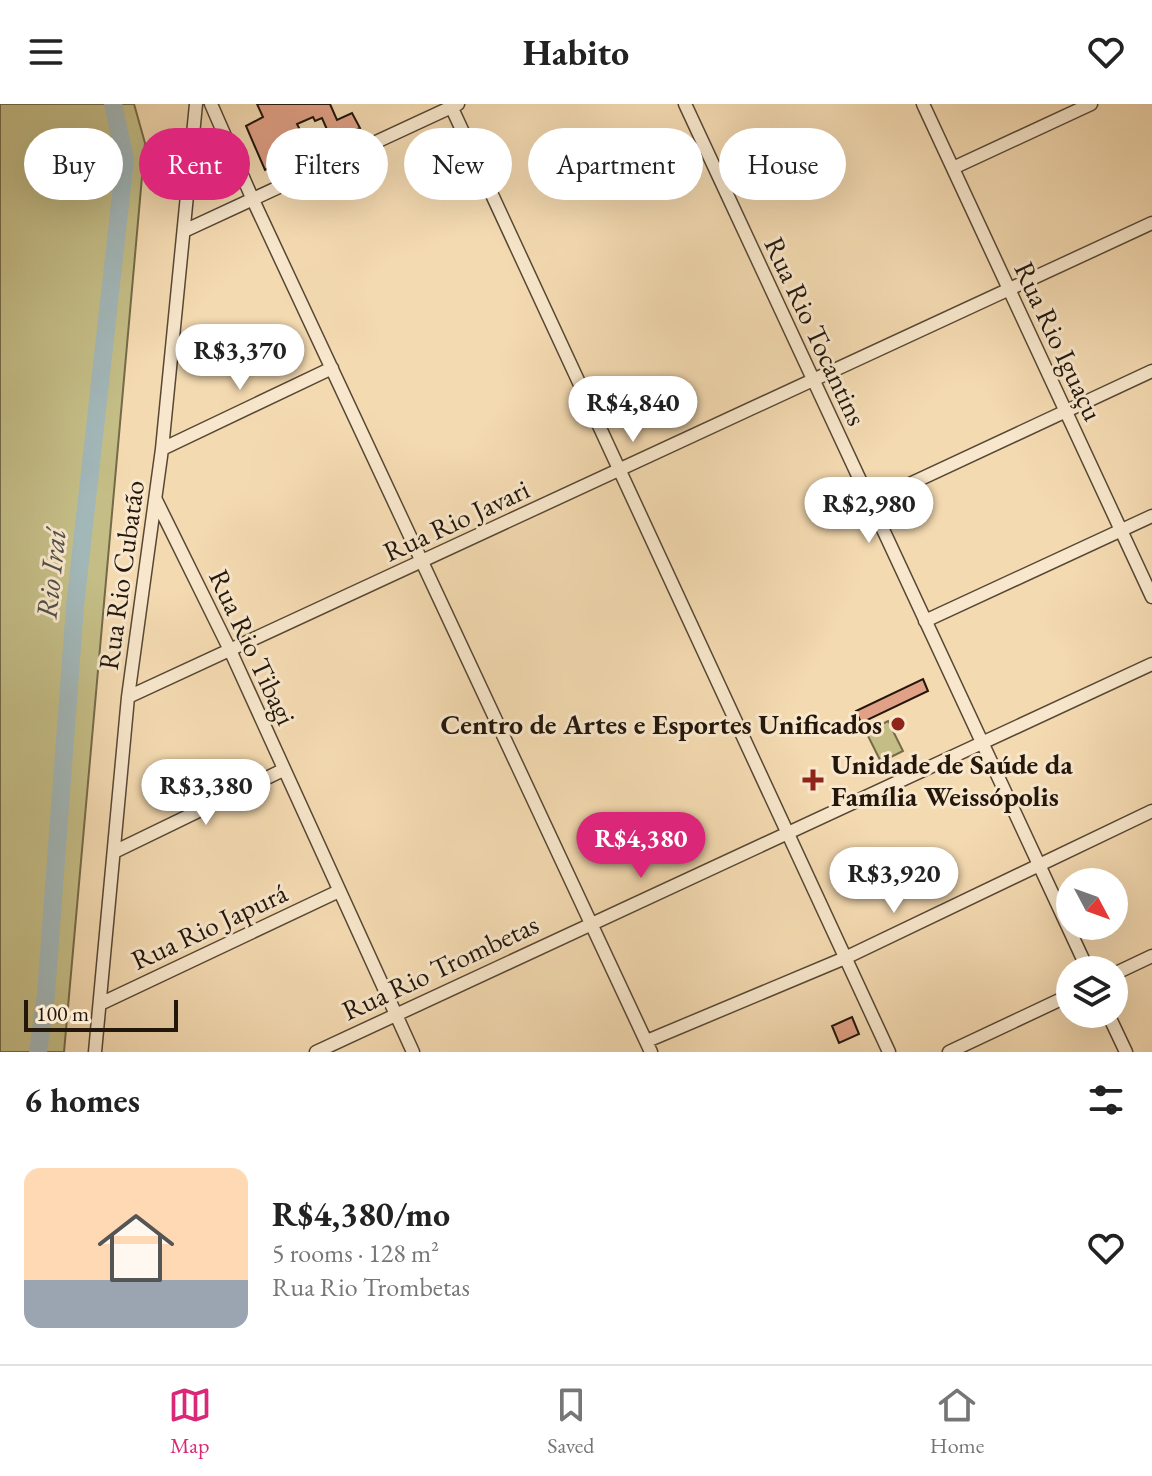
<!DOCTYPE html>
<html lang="en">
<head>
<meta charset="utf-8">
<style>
  body { margin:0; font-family:"EB Garamond",serif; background:#f6f6f6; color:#222; height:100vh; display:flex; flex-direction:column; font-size:30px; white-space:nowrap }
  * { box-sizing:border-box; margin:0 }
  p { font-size:26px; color:#767676 }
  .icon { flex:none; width:44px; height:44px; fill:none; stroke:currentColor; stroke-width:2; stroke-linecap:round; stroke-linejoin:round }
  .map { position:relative; height:948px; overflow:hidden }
  .sheet { display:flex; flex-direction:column; background:#fff; flex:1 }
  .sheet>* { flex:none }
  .hud { position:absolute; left:24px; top:24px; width:1104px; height:72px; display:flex; gap:16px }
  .needle { width:52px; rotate:131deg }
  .buttons { position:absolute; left:1056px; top:764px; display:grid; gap:16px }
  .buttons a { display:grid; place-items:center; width:72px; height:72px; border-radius:50%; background:#fff; box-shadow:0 8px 32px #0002; font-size:40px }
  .scale { position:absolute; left:24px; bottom:20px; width:154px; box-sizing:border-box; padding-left:8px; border:4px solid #23170c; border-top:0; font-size:22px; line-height:28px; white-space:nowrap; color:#23170c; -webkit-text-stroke:6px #f8e7cc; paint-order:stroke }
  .price { position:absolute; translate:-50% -68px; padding:0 18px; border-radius:28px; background:#fff; color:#222; font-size:26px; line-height:52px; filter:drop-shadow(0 2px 4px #0008) }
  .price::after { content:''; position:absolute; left:50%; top:48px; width:24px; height:18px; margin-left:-12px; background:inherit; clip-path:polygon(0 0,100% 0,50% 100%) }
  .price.on { background:#db2777; color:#fff }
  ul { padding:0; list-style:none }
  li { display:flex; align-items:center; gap:24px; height:200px; padding:0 24px }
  li span { display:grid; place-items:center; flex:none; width:224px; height:160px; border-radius:16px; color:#555 }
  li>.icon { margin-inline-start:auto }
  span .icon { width:96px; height:96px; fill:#fffc; stroke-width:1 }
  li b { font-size:34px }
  h2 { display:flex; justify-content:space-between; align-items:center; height:96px; padding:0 24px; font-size:34px }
  .tag { padding:0 28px; border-radius:36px; background:#fff; box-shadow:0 8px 32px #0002; font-size:28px; line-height:72px }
  .tag.on { background:#db2777; color:#fff }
  header { display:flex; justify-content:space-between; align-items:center; height:104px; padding:0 24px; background:#fff; font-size:36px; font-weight:700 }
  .tabs { display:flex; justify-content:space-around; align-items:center; height:112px; border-top:2px solid #e0e0e0; background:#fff; font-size:22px; color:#767676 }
  .tabs a { display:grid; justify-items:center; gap:4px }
  .tabs .on { color:#db2777 }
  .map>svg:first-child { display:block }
</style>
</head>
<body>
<header><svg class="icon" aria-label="menu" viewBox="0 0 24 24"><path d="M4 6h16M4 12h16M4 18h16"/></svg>Habito<svg class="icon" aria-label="heart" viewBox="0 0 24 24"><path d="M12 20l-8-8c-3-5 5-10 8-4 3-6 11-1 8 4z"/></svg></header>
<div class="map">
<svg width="1152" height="948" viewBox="0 0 1152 948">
  <rect width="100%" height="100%" fill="#f4dab1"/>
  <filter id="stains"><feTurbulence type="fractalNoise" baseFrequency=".0025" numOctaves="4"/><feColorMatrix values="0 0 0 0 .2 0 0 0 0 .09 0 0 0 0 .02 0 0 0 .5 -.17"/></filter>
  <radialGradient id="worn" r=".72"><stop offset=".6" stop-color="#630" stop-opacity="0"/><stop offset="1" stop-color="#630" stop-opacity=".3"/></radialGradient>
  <!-- green -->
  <path fill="#c4bd86" stroke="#746a49" stroke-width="2" d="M0,0H134L145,39L64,948H0Z
    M888,617L903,647L881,658L866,628Z"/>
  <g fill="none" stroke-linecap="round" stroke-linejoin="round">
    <!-- river -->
    <path stroke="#a2b7b8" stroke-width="18" d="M38,948L46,890L75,502L125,55L113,0"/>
  </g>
  <!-- building -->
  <path fill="#e1a186" stroke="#23170c" stroke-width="2" d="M257,0H330L337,16L352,9L360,24L332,37L322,14L315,17L313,13L297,20L309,44L301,47L298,41L274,53L277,60L265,66L246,22L263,13Z
    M923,575L928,587L861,619L856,607Z
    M852,913L859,930L839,939L832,922Z"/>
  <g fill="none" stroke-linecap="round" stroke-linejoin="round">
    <defs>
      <path id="street" d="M211,0L253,96L651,948
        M450,0L889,948
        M685,0L1088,866
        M923,0L1152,493
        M953,64L1091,0
        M184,127L458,0
        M162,345L332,264
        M156,396L230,546L413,948
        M869,399L1152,267
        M925,517L1152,412
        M128,593L1152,119
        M114,748L283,666
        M1114,870L1152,852
        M100,900L339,787
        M1108,910L1126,948
        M647,937L845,854L1152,707
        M95,948L128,593L162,345L196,0
        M316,948L1152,560
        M949,948L1070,891"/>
    </defs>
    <!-- street casing -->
    <use href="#street" stroke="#574835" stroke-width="15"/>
    <!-- street -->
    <use href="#street" stroke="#f8e7cc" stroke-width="12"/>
  </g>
  <!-- markers -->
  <g fill="#8f2418" stroke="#f8e7cc" stroke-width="3">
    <circle cx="898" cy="620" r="8"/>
    <path d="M809 664h8v8h8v8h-8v8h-8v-8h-8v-8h8z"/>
  </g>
  <g text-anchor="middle" stroke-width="6" stroke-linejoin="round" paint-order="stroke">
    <!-- street labels -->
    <g font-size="28" fill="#23170c" stroke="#f8e7cc">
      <text transform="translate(816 227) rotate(65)" y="10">Rua Rio Tocantins</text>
      <text transform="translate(1059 237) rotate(65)" y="10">Rua Rio Iguaçu</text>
      <text transform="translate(456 416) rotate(-25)" y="10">Rua Rio Javari</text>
      <text transform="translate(121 471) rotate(-82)" y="10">Rua Rio Cubatão</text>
      <text transform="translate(253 543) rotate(65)" y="10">Rua Rio Tibagi</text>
      <text transform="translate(209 822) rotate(-25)" y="10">Rua Rio Japurá</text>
      <text transform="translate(440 863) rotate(-25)" y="10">Rua Rio Trombetas</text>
    </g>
    <!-- poi labels -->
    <g font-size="28" font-weight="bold" fill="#23170c" stroke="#f8e7cc" text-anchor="end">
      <text x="882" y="630">Centro de Artes e Esportes Unificados</text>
      <text x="831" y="670" text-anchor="start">Unidade de Saúde da<tspan x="831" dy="32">Família Weissópolis</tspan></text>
    </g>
    <!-- water labels -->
    <g font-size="30" font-style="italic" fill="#4f4f48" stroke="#f8e7cc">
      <text transform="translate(51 470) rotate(-84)" y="10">Rio Iraí</text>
    </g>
  </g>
  <rect width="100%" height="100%" filter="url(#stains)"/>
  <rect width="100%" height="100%" fill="url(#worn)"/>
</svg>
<div class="buttons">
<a><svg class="needle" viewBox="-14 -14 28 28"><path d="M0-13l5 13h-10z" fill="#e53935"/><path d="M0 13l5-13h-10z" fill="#767676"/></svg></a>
<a><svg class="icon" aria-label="layers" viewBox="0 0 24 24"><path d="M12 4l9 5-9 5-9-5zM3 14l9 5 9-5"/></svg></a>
</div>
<div class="scale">100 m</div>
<b class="price" style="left:240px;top:288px">R$3,370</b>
<b class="price" style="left:633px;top:340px">R$4,840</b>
<b class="price" style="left:869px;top:441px">R$2,980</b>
<b class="price" style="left:206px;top:723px">R$3,380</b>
<b class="price on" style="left:641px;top:776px">R$4,380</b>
<b class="price" style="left:894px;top:811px">R$3,920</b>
<div class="hud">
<a class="tag">Buy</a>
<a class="tag on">Rent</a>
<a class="tag">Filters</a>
<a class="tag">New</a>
<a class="tag">Apartment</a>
<a class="tag">House</a>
</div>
</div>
<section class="sheet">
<h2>6 homes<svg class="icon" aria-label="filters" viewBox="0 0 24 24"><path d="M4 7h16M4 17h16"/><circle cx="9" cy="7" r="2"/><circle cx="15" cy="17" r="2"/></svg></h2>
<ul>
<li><span style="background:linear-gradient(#ffd9b3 70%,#9aa5b1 0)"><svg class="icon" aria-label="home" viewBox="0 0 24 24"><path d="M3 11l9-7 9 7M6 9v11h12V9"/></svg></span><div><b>R$4,380/mo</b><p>5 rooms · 128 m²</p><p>Rua Rio Trombetas</p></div><svg class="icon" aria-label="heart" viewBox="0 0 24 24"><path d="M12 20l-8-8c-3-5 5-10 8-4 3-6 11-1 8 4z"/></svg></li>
</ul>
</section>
<nav class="tabs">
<a class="on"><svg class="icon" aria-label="map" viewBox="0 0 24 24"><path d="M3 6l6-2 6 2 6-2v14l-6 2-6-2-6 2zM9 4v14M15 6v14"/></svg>Map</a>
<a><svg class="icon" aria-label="saved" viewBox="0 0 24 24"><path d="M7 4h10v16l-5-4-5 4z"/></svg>Saved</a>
<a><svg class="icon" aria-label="home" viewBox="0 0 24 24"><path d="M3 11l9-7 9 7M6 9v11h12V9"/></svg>Home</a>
</nav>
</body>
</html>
